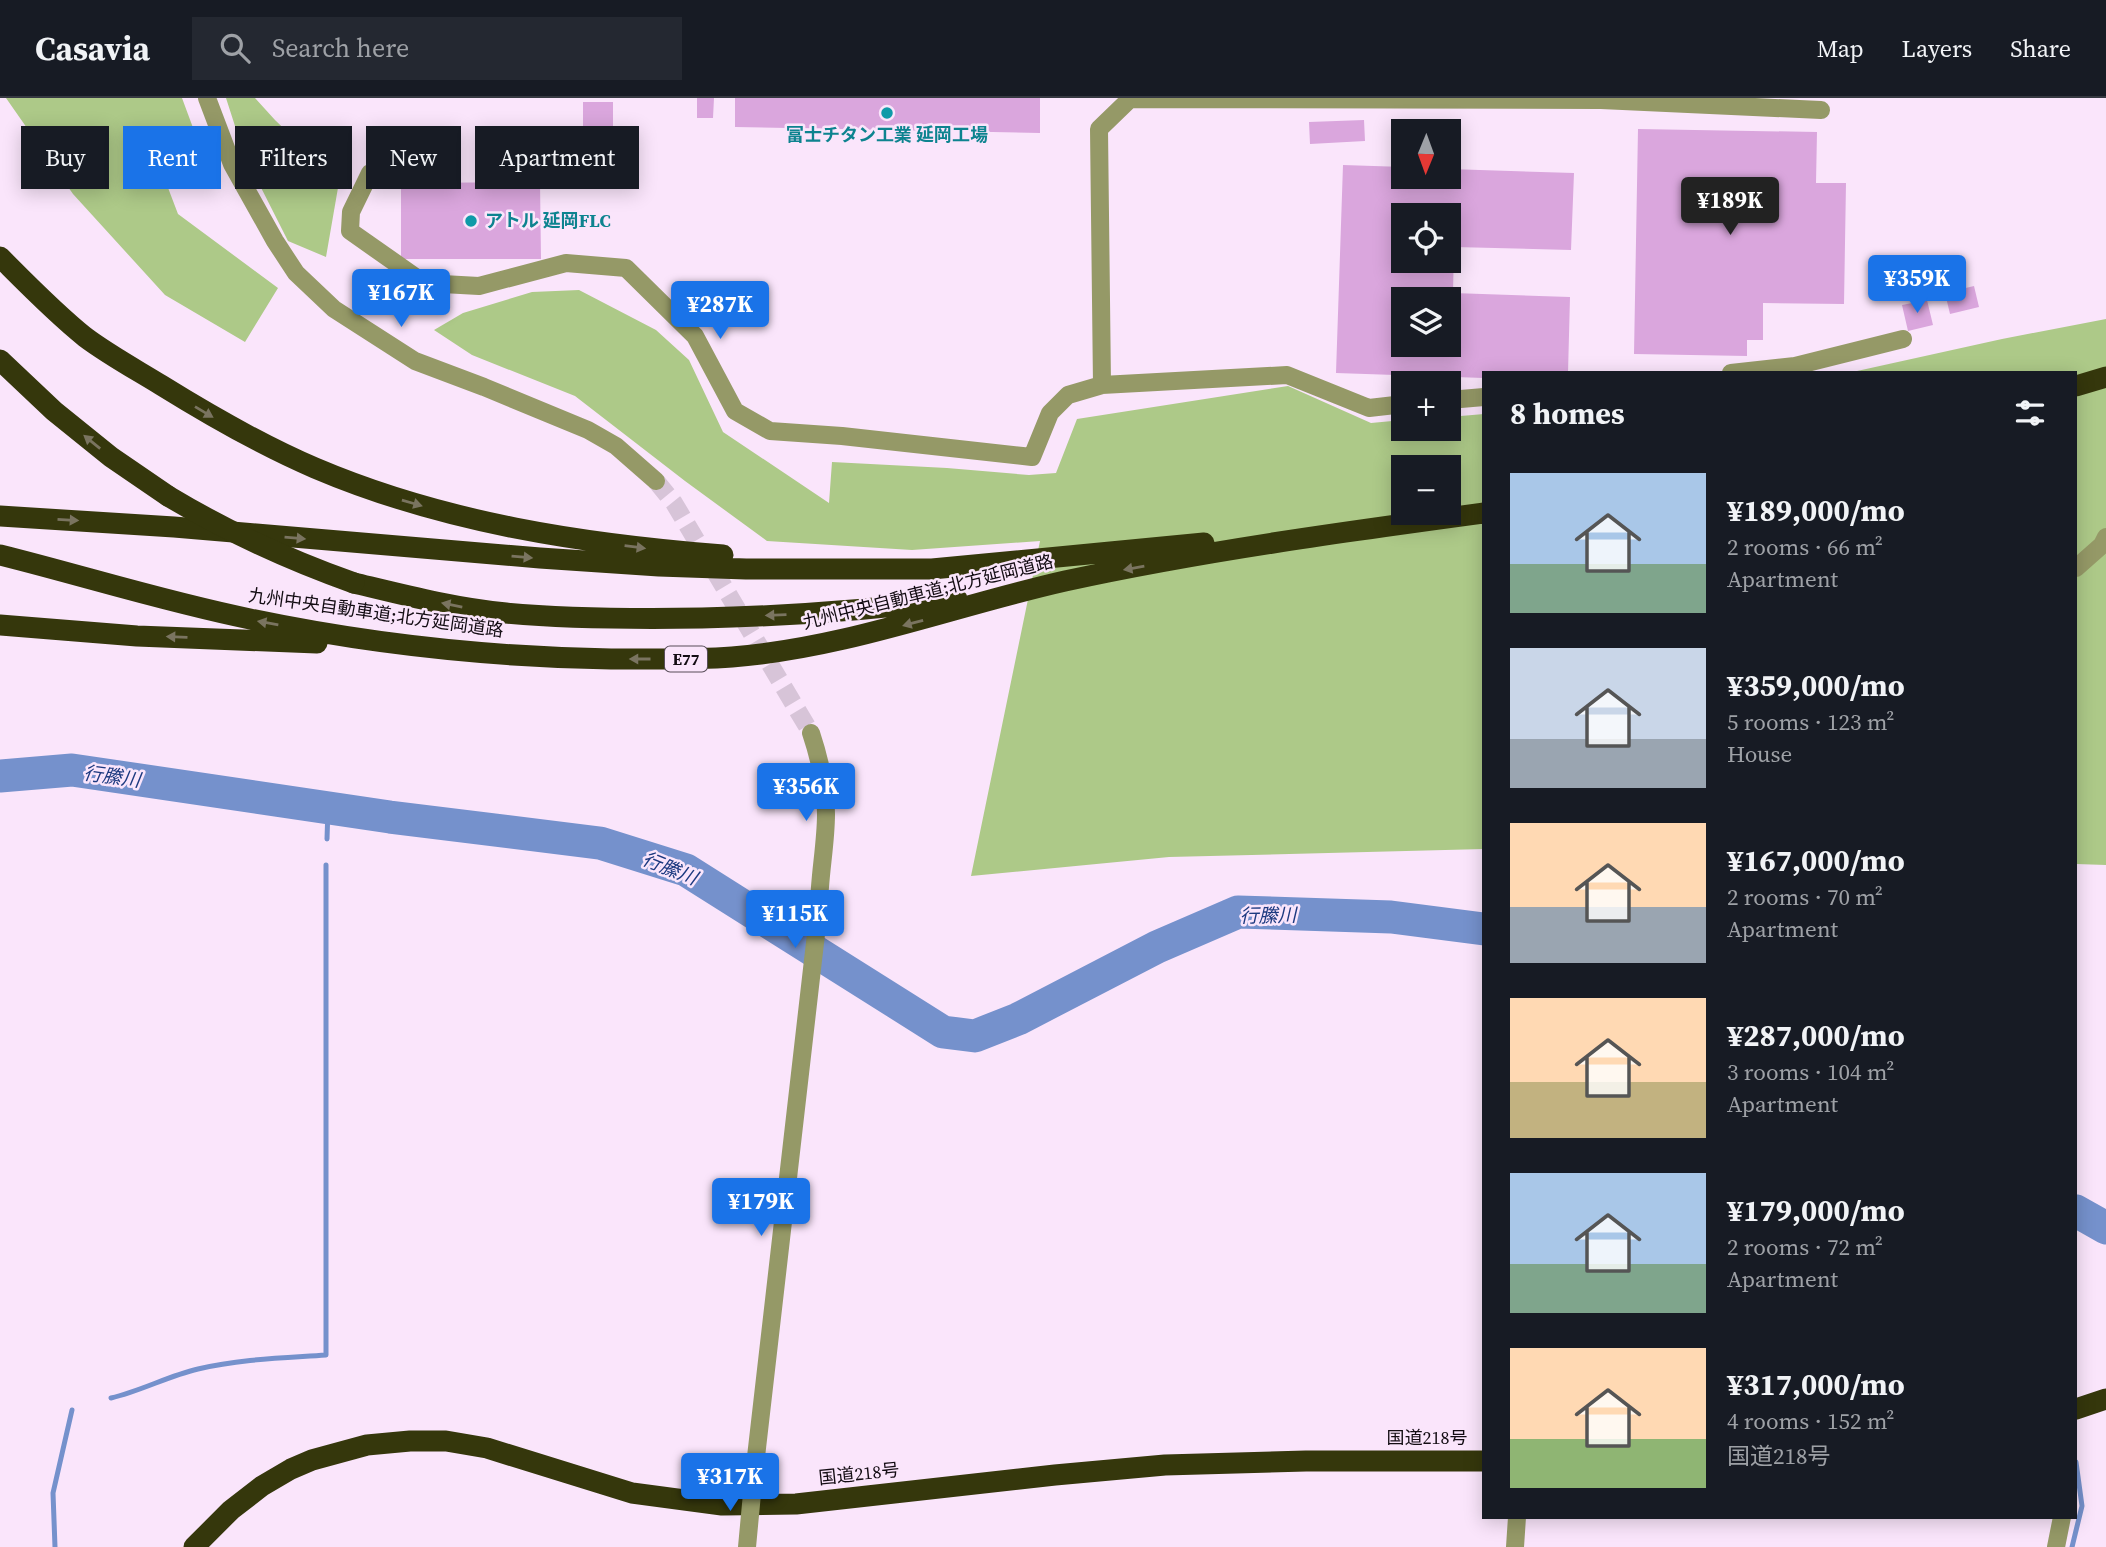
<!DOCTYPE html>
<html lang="en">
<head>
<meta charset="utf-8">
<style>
  body { margin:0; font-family:"Source Serif 4","Noto Sans JP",serif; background:#242831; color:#f1f3f6; height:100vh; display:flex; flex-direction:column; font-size:26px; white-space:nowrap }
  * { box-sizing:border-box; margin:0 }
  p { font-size:23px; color:#9ea1a6 }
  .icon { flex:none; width:38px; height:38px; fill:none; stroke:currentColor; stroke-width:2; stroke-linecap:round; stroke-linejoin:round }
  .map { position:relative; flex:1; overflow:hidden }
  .sheet { position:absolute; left:1482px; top:273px; width:595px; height:1148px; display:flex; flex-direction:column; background:#171b24; border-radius:0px; box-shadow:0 4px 18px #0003 }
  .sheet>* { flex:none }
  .top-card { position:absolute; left:21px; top:28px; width:665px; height:63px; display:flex; gap:14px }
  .needle { width:46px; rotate:181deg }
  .controls { position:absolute; left:1391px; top:21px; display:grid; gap:14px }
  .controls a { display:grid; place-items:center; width:70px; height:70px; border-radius:0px; background:#171b24; box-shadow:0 4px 18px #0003; font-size:35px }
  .price { position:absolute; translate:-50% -60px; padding:0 16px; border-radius:7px; background:#1a73e8; color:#fff; font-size:23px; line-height:46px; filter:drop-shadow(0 2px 4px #0008) }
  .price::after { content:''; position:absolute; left:50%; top:42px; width:21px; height:16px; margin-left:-10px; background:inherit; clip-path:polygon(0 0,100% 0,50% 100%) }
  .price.active { background:#222; color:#fff }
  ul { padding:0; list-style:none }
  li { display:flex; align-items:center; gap:21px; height:175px; padding:0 28px }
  li span { display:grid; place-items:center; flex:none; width:196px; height:140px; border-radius:0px; color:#555 }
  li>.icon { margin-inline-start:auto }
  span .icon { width:84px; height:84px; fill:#fffc; stroke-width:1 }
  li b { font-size:30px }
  h2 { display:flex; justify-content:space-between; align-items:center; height:84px; padding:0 28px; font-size:30px }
  .pill { padding:0 24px; border-radius:0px; background:#171b24; box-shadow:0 4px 18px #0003; font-size:24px; line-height:63px }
  .pill.active { background:#1a73e8; color:#fff }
  header { display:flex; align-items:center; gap:42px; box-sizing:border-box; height:98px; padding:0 35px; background:#171b24; border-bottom:2px solid #363941 }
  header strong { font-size:33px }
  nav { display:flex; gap:38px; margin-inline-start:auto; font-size:24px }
  .search { width:490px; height:63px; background:#242831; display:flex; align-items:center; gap:18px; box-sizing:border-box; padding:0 24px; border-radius:0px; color:#9ea1a6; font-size:26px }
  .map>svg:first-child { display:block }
</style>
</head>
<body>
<header>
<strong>Casavia</strong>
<div class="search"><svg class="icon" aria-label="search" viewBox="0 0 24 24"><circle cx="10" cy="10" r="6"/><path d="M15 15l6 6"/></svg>Search here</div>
<nav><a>Map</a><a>Layers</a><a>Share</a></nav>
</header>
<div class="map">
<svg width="2106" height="1449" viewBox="0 0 2106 1449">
  <rect width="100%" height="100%" fill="#fae5fb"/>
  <!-- green -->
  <path fill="#adc988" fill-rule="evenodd" d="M6,0H182L199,46L162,74L178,116L278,190L245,244L165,197L73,96Z
    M226,0H255L275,22L339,84L326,159L288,143L244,56Z
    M579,192L656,232L689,262L723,334L829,405L832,364L947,370L1029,377L1056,375L1077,321L1288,288L1371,325L1403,322L1404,331H1449V319L1484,316V751L1169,759L971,778L1040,443L912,452L767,443L685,383L575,298L472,257L434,232L463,215L532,194ZM1404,369H1449V415H1404Z
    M2106,221V767L2076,766V275H1848L2002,241Z"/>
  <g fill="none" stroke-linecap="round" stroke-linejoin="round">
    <!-- stream -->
    <path stroke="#7591cc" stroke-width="5" d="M327,741L328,710
      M111,1300C141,1293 168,1278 198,1271C240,1261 283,1260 326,1257V767
      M55,1449L53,1395L72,1312
      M2072,1449L2082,1408L2076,1364"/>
    <!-- river -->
    <path stroke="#7591cc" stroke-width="33" d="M0,678L72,672L390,719L600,745L686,772L943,934L975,938L1018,921L1157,849L1238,814L1391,819L1484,831
      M2076,1113L2106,1130"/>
  </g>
  <!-- building -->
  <path fill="#daa6dd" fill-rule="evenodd" d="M697,0H714L713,20H697Z
    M735,0H1040V35L735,29Z
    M583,4H613V37H583Z
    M1364,22L1365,43L1310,46L1309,24Z
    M1638,31L1817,34L1816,85H1846L1844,206L1763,205V242H1747V258L1634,256Z
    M1343,67L1404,69V79H1449V71L1574,75L1571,152L1454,149L1453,195L1570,199L1568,275H1484V280L1336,275ZM1404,117H1449V163H1404ZM1404,201H1449V247H1404Z
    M540,84L541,161H401V85Z
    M1974,188L1979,209L1950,216L1945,195Z
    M1927,202L1933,227L1908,233L1902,207Z"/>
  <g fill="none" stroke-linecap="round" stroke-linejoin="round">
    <!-- minor-tunnel -->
    <path stroke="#d7c4d8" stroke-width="18" stroke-dasharray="18 9" stroke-linecap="butt" d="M656,383L674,405L811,635"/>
    <!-- minor -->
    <path stroke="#959967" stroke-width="18" d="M207,0L232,66L275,143L296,175L334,211L415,263L484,289L588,332L616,348L656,383
      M370,75L351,114L350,133L424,185L479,188L566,165L626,170L695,238L735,313L770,333L842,338L1032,359L1050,315L1068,297L1102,287L1287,277L1369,310L1404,306
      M1731,275L1795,268L1903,241
      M1102,287L1099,31L1130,1L1601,2L1821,12
      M1449,302L1484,299
      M2076,470L2102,447L2106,439
      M753,1385L819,810C819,779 826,747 826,716C826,688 820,662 811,635
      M1515,1449L1517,1419
      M2056,1449L2062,1419"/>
    <!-- highway -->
    <path stroke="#35370c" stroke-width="21" d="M0,159C27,186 55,215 85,239C109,257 135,271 161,287C211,318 261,347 315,370C444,425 584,446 723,457
      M0,262L54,313L111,359L168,398
      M2076,288L2106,279
      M0,418L174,429L540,460L659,468L746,471H932L1204,445
      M0,457C84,478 166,504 250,521C369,546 490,559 611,561C652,561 692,562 732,559C847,550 954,508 1065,483C1203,453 1344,434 1484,415
      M354,485C404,497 454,510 506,515C571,521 637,521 702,520C788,518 872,512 957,501
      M0,527L137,538L317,545
      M2076,1311L2106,1301
      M194,1449L231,1412L262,1388L291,1371L312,1362L367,1347L410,1343H446L487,1350L632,1395L722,1407L796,1406L1055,1377L1165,1367L1306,1363H1484"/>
    <!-- minor-bridge -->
    <path stroke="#959967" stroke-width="18" d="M747,1449L753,1385"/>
    <!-- highway-bridge -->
    <path stroke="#35370c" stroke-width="21" d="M168,398C228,434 289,462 354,485"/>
  </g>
  <!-- one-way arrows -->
  <defs><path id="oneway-solid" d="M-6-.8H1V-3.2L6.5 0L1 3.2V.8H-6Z" transform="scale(1.75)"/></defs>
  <g fill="#7a7460">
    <use href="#oneway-solid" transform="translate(204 314) rotate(31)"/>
    <use href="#oneway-solid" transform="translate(92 344) rotate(-141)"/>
    <use href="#oneway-solid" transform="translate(412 405) rotate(16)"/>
    <use href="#oneway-solid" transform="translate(68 422) rotate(3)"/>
    <use href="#oneway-solid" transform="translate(295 440) rotate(5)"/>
    <use href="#oneway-solid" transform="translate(635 449) rotate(7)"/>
    <use href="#oneway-solid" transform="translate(522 459) rotate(5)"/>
    <use href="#oneway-solid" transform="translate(1134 470) rotate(170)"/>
    <use href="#oneway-solid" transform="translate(452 507) rotate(-169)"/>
    <use href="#oneway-solid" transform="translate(776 517) rotate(178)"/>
    <use href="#oneway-solid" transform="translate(268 525) rotate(-170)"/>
    <use href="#oneway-solid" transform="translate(913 525) rotate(165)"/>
    <use href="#oneway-solid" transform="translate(177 539) rotate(-178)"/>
    <use href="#oneway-solid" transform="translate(640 561) rotate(-180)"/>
  </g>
  <!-- markers -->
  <g fill="#0f9aa8" stroke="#fae5fb" stroke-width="2.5">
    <circle cx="887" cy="15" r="7"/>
    <circle cx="471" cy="123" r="7"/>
  </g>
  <g text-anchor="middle" stroke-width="5" stroke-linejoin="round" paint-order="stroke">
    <!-- shield labels -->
    <rect fill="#fae5fb" stroke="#584d59" stroke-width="2" x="665" y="548.5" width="42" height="25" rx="5"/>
    <g font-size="16" font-weight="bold" fill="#130c13">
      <text x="686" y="567">E77</text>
    </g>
    <!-- culture labels -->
    <g font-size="18" font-weight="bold" fill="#0d838f" stroke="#fae5fb">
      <text x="887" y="43">富士チタン工業 延岡工場</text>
      <text x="485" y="129" text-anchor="start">アトル 延岡FLC</text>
    </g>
    <!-- street labels -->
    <g font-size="18" fill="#130c13" stroke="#fae5fb">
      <text transform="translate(928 494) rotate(-14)" y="6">九州中央自動車道;北方延岡道路</text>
      <text transform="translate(376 515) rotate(8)" y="6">九州中央自動車道;北方延岡道路</text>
      <text x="1427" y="1346">国道218号</text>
      <text transform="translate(859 1376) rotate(-6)" y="6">国道218号</text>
    </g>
    <!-- water labels -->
    <g font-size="19" font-style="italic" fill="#1d3a80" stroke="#fae5fb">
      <text transform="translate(112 678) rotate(8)" y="7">行縢川</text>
      <text transform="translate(670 770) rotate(22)" y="7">行縢川</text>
      <text transform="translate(1268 817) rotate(-1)" y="7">行縢川</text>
    </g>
  </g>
</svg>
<div class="controls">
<a><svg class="needle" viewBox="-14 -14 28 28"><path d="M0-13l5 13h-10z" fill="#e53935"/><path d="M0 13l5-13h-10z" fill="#9ea1a6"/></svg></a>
<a><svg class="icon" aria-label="locate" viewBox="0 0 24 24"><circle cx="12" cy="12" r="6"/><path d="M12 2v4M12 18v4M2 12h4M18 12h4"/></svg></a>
<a><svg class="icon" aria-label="layers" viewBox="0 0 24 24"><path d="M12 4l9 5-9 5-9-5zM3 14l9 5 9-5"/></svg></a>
<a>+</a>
<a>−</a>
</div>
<b class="price active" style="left:1730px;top:139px">¥189K</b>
<b class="price" style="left:1917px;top:217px">¥359K</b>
<b class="price" style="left:401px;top:231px">¥167K</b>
<b class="price" style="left:720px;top:243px">¥287K</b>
<b class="price" style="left:806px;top:725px">¥356K</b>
<b class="price" style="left:795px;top:852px">¥115K</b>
<b class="price" style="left:761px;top:1140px">¥179K</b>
<b class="price" style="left:730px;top:1415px">¥317K</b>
<div class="top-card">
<a class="pill">Buy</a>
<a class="pill active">Rent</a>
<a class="pill">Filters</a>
<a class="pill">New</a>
<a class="pill">Apartment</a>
</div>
<section class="sheet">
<h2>8 homes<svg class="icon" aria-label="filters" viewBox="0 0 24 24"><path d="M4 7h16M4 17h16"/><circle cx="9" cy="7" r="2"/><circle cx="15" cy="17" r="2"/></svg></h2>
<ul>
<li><span style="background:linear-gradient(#a9c7e8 65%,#7fa58c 0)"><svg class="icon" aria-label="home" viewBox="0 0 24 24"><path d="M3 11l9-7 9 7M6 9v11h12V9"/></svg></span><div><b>¥189,000/mo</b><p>2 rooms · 66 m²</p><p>Apartment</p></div></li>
<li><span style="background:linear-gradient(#c9d6e8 65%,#9aa5b1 0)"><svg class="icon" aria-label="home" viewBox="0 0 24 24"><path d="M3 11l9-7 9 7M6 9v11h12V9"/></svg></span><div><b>¥359,000/mo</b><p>5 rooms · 123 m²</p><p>House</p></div></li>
<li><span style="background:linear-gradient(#ffd9b3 60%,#9aa5b1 0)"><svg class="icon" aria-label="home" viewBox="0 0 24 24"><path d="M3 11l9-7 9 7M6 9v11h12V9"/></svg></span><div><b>¥167,000/mo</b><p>2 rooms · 70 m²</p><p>Apartment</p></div></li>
<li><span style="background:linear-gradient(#ffd9b3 60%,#c2b280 0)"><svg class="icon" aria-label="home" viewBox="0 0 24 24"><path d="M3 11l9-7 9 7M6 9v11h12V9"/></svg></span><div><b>¥287,000/mo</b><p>3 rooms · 104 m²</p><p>Apartment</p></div></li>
<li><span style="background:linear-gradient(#a9c7e8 65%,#7fa58c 0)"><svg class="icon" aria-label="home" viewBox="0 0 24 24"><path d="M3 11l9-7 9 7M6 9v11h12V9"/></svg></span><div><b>¥179,000/mo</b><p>2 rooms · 72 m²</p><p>Apartment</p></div></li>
<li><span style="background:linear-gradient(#ffd9b3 65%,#8fb573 0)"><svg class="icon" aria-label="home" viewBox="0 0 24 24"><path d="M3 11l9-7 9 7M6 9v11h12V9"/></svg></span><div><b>¥317,000/mo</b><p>4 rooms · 152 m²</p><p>国道218号</p></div></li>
</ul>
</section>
</div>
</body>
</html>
